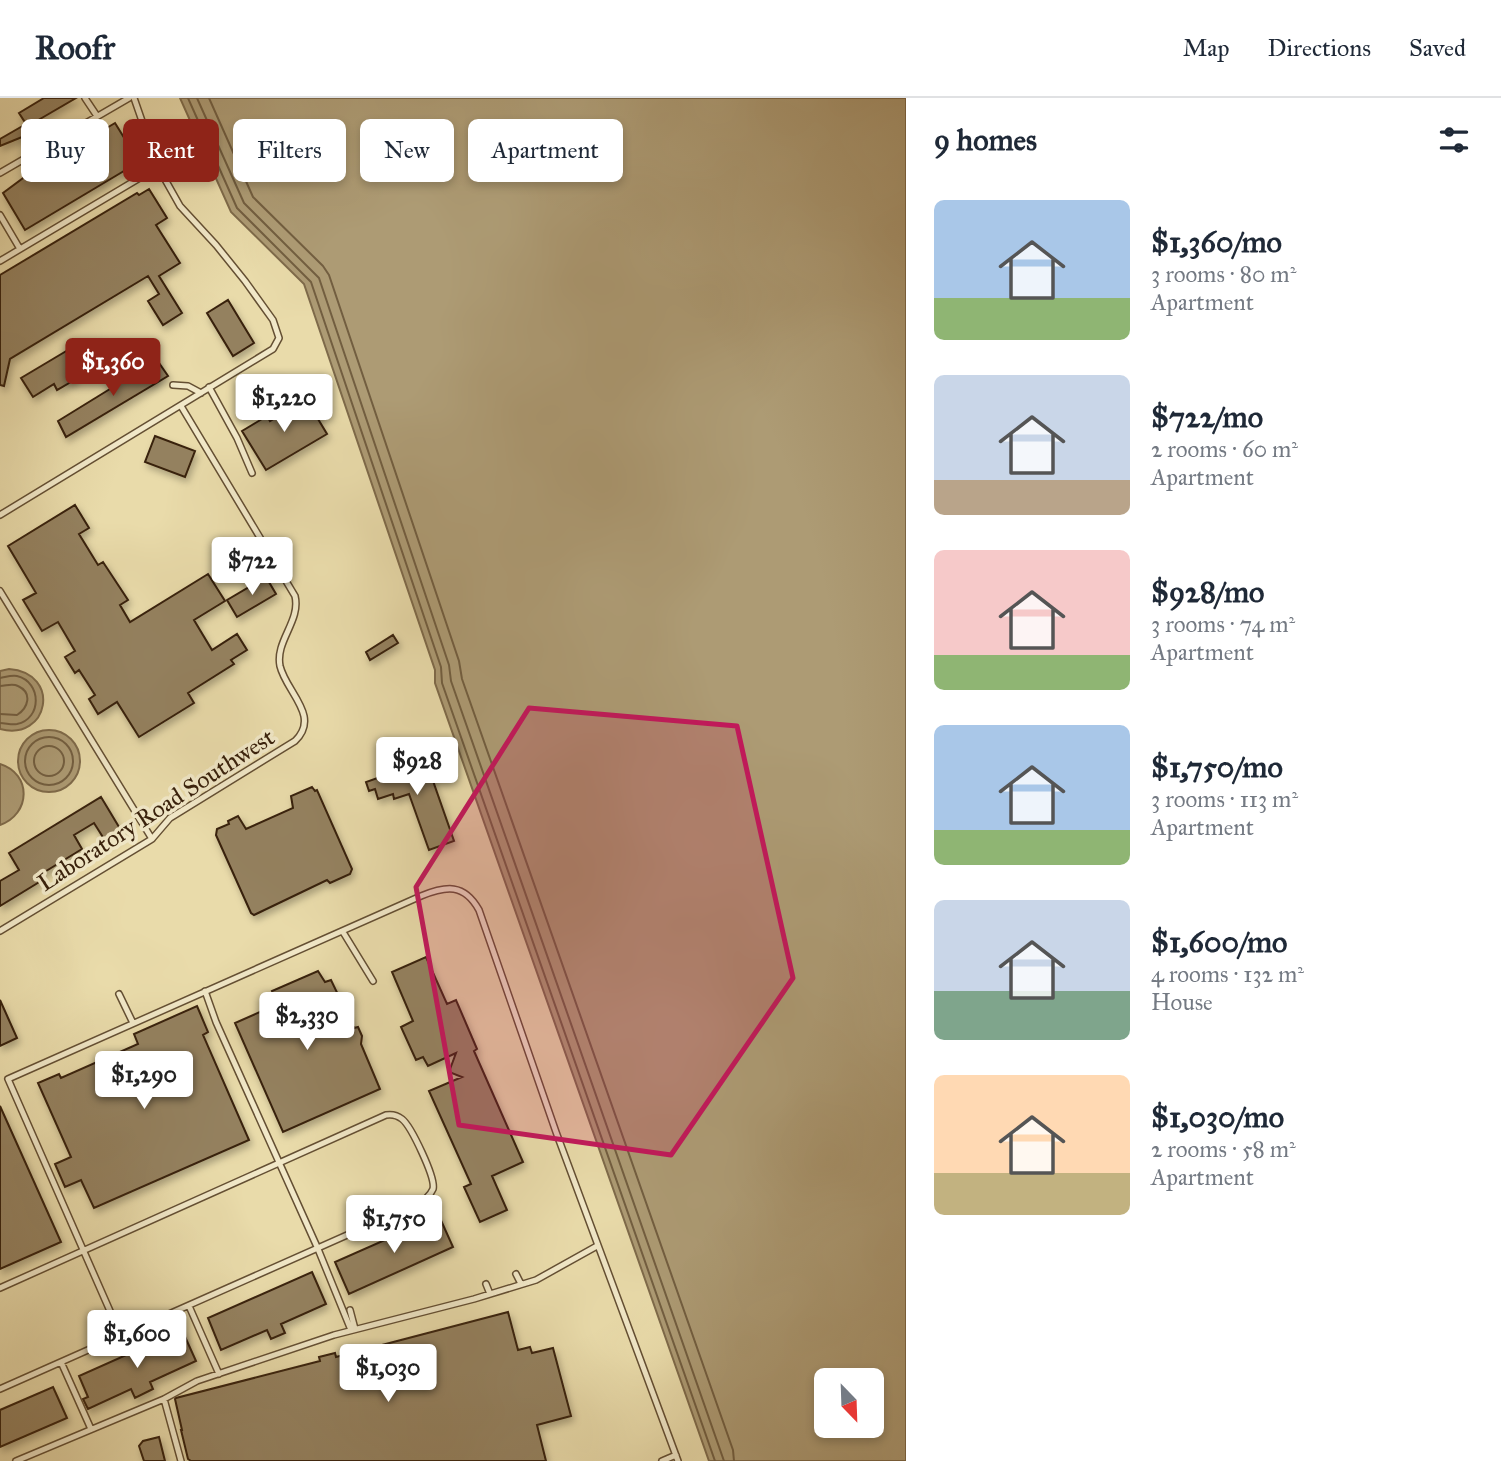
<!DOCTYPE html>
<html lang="en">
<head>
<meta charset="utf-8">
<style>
  body { margin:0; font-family:"IM FELL Great Primer",serif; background:#f6f6f7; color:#1f2937; height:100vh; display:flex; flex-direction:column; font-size:26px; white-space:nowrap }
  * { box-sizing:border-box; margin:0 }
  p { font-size:23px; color:#747a83 }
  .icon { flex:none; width:38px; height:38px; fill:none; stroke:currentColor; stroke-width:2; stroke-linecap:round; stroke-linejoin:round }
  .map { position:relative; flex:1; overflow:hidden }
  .sheet { display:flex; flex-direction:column; background:#fff; width:595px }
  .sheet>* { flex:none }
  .banner { position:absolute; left:21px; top:21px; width:665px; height:63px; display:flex; gap:14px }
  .needle { width:46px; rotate:157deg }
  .buttons { position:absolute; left:814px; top:1270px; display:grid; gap:14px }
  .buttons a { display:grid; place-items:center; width:70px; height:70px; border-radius:10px; background:#fff; box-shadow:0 4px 10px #0003; font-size:35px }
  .price { position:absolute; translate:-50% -60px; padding:0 16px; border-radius:7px; background:#fff; color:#222; font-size:23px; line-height:46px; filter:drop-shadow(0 2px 4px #0008) }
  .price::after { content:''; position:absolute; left:50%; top:42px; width:21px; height:16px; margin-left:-10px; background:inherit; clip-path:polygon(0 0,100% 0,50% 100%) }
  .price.current { background:#8f2418; color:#fff }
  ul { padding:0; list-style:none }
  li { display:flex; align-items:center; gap:21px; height:175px; padding:0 28px }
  li span { display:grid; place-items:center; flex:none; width:196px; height:140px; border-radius:10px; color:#555 }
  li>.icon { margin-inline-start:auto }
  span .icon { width:84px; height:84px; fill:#fffc; stroke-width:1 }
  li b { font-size:30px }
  h2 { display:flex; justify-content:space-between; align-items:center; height:84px; padding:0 28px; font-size:30px }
  .chip { padding:0 24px; border-radius:10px; background:#fff; box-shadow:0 4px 10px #0003; font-size:24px; line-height:63px }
  .chip.current { background:#8f2418; color:#fff }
  header { display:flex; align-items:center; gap:42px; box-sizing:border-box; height:98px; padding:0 35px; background:#fff; border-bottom:2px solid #e0e1e3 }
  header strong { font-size:33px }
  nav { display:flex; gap:38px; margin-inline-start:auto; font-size:24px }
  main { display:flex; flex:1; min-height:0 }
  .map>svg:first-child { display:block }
</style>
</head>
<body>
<header>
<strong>Roofr</strong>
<nav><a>Map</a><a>Directions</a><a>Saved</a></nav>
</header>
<main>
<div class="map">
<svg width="906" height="1363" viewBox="0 0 906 1363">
  <defs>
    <filter id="shadow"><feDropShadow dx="2.5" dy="4.5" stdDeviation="3.5" flood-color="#0004"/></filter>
  </defs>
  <rect width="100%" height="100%" fill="#e9dbaa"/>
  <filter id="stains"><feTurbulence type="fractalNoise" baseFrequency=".00286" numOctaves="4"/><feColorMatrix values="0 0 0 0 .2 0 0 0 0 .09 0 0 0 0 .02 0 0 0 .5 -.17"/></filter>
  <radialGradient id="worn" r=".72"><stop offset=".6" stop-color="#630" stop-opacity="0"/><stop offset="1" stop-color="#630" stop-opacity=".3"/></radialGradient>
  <!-- water -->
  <path fill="#ad9b74" stroke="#7e6a4a" stroke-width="2" fill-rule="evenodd" d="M180,0H906V1363H709L435,585V572L304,186L231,114ZM826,1283H872V1328H826Z
    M9,571C62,575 49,644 0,631V573Z
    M18 663a31 31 0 1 1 62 0a31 31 0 1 1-62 0Z
    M0,666C32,676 31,716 0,727Z"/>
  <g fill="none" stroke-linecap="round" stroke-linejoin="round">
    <!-- shore -->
    <path stroke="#725e40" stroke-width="2" d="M188,0L237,110L311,184L441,569L442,585L715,1363
      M197,0L244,105L319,180L449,567L451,583L724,1363
      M209,0L253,99L323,168L329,177L459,563L462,581L733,1352L734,1363
      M0,580C6,579 11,577 17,578C42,584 42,621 17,626C11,627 6,625 0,625
      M0,588C6,588 12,585 18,588C33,595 28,610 17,617L0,616
      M25 663a24 24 0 1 1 48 0a24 24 0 1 1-48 0Z
      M34 663a15 15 0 1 1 30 0a15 15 0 1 1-30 0Z"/>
  </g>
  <!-- building -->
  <path fill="#94815e" stroke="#38200b" stroke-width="2" filter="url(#shadow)" d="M44,0H76L28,28L32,35L0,48V41L26,26L19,15Z
    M115,25L139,64L25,132L3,95L38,69L44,79L65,66L60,58Z
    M149,91L167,120L156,127L180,165L159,178L182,215L163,227L148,203L159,196L148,178L10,261L4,288L0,287V177L137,95L139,97Z
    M228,202L254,245L233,258L207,215Z
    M68,252L80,271L72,275L76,281L57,292L54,286L33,299L21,280Z
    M157,262L168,278L66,339L58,323Z
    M306,301L327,336L266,372L242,333L267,318L270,323Z
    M155,338L195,353L185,379L145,364Z
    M75,407L89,430L79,436L98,467L103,464L128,502L120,507L130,524L208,476L225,503L194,522L212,552L237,536L247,552L231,562L234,566L188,595L194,605L139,639L117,604L98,616L89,601L95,597L79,572L75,575L65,559L75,553L58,524L42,533L23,502L36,495L8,448Z
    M266,479L276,496L237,519L227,502Z
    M393,537L398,545L370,562L366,554Z
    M418,654L422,665L426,663L454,743L429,752L409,696L394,701L393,696L378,701L375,691L369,693L366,684L400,672L397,661Z
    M312,689L315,693L317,692L352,771L350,776L330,785L327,782L254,817L251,815L216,737L217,731L229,726L228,723L238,718L246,731L293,710L291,698Z
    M101,699L122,734L106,744L94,725L74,737L82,751L38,778L41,783L0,808V783L19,772L9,755Z
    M426,859L447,906L456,902L477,951L474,953L523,1064L492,1078L507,1112L480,1124L464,1089L471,1086L429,993L462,979L449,974L456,955L428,968L423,959L416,962L401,929L413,923L392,874Z
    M318,873L325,884L331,882L354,930L358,929L362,938L361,946L380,991L283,1034L235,925L278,906L272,893Z
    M0,902L17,940L0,948Z
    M197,908L208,934L203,937L249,1042L94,1110L81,1082L65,1089L55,1066L71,1059L38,985L59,976L61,980L138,946L134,936Z
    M0,1008L61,1144L0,1171Z
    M439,1118L453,1149L349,1196L335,1164Z
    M312,1174L326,1206L281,1226L285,1235L271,1241L267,1232L221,1252L208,1220Z
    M508,1214L518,1252L530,1249L532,1255L553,1250L571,1318L537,1327L546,1363H191L188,1361L181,1332H182L175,1301L176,1300L320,1263L319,1259L335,1255L336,1259Z
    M182,1232L196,1263L150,1284L153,1291L135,1300L131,1291L88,1311L83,1301L88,1299L79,1278Z
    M53,1289L67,1320L0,1349V1312Z
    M159,1339L165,1363H144L139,1348L143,1343Z"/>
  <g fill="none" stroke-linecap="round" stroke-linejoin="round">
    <defs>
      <path id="lane" d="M85,0L97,18
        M0,75L129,0
        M0,117L20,151
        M0,163L158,69
        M173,287L188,288L201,295
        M209,289L237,340L252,375
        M0,417L273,251L279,240L273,222L245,183L216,147L180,108L158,69L134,0
        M0,493L152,741
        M0,833L152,741L170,720L295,643C321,618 286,594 280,568C275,543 301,523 295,498L181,308
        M343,834L373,883
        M205,893L216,924L318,1151L351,1232
        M119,896L133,925
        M516,1176L521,1186
        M486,1186L490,1196
        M0,1190L386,1017C392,1016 397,1017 402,1021C411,1028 436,1080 433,1091C430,1098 423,1103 417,1106L0,1291
        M189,1208L219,1276
        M350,1212L355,1231
        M121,1238L8,981L421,798C446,788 464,785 479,812L556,1034L678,1363
        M61,1264L91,1331
        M164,1301L181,1363
        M16,1363L164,1301L197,1283L334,1237L474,1201L536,1182L597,1148
        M662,1363L676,1357"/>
    </defs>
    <!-- lane casing -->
    <use href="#lane" stroke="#644f33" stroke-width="8"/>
    <!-- lane -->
    <use href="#lane" stroke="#f1e8c8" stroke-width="5"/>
  </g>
  <!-- marked area -->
  <path fill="#c2185b" fill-opacity="0.2" stroke="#c2185b" stroke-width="5" stroke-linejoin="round" d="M529,610L737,628L793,880L671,1057L459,1027L416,789Z"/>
  <g text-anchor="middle" stroke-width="7" stroke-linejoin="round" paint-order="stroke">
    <!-- street labels -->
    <g font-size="24" fill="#38200b" stroke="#f1e8c8">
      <text transform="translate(156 712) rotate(-33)" y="8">Laboratory Road Southwest</text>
    </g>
  </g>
  <rect width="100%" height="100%" filter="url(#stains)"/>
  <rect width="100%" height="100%" fill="url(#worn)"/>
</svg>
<div class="buttons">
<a><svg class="needle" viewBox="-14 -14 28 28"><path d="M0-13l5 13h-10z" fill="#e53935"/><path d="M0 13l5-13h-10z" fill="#747a83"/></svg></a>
</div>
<b class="price current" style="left:113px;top:300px">$1,360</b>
<b class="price" style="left:284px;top:336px">$1,220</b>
<b class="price" style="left:252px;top:499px">$722</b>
<b class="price" style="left:417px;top:699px">$928</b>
<b class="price" style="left:307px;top:954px">$2,330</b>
<b class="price" style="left:144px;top:1013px">$1,290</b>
<b class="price" style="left:394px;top:1157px">$1,750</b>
<b class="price" style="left:137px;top:1272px">$1,600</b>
<b class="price" style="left:388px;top:1306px">$1,030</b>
<div class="banner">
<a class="chip">Buy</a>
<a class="chip current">Rent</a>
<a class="chip">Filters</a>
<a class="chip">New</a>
<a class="chip">Apartment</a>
</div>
</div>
<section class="sheet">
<h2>9 homes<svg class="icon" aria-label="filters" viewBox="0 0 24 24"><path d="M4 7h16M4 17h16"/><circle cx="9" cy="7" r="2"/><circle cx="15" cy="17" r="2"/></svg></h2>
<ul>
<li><span style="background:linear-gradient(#a9c7e8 70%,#8fb573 0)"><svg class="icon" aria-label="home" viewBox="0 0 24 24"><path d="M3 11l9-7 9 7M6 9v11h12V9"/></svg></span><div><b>$1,360/mo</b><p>3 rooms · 80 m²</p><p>Apartment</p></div></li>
<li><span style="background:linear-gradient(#c9d6e8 75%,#b9a48a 0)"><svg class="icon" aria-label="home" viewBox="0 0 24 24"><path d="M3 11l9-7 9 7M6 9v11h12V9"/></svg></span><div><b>$722/mo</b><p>2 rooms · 60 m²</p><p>Apartment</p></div></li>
<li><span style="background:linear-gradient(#f6c9c9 75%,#8fb573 0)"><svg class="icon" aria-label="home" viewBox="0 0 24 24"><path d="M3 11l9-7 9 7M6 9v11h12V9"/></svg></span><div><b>$928/mo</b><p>3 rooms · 74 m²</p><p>Apartment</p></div></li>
<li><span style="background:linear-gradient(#a9c7e8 75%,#8fb573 0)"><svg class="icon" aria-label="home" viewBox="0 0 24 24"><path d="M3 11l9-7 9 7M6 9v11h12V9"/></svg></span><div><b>$1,750/mo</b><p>3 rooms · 113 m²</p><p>Apartment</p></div></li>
<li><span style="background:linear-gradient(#c9d6e8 65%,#7fa58c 0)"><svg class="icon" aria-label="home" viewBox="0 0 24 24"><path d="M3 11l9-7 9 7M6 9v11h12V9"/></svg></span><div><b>$1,600/mo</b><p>4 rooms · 132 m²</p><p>House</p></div></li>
<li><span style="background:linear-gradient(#ffd9b3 70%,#c2b280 0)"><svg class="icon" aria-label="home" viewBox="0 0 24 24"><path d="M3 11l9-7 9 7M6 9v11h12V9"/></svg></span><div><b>$1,030/mo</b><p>2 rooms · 58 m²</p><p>Apartment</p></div></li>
</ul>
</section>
</main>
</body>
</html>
